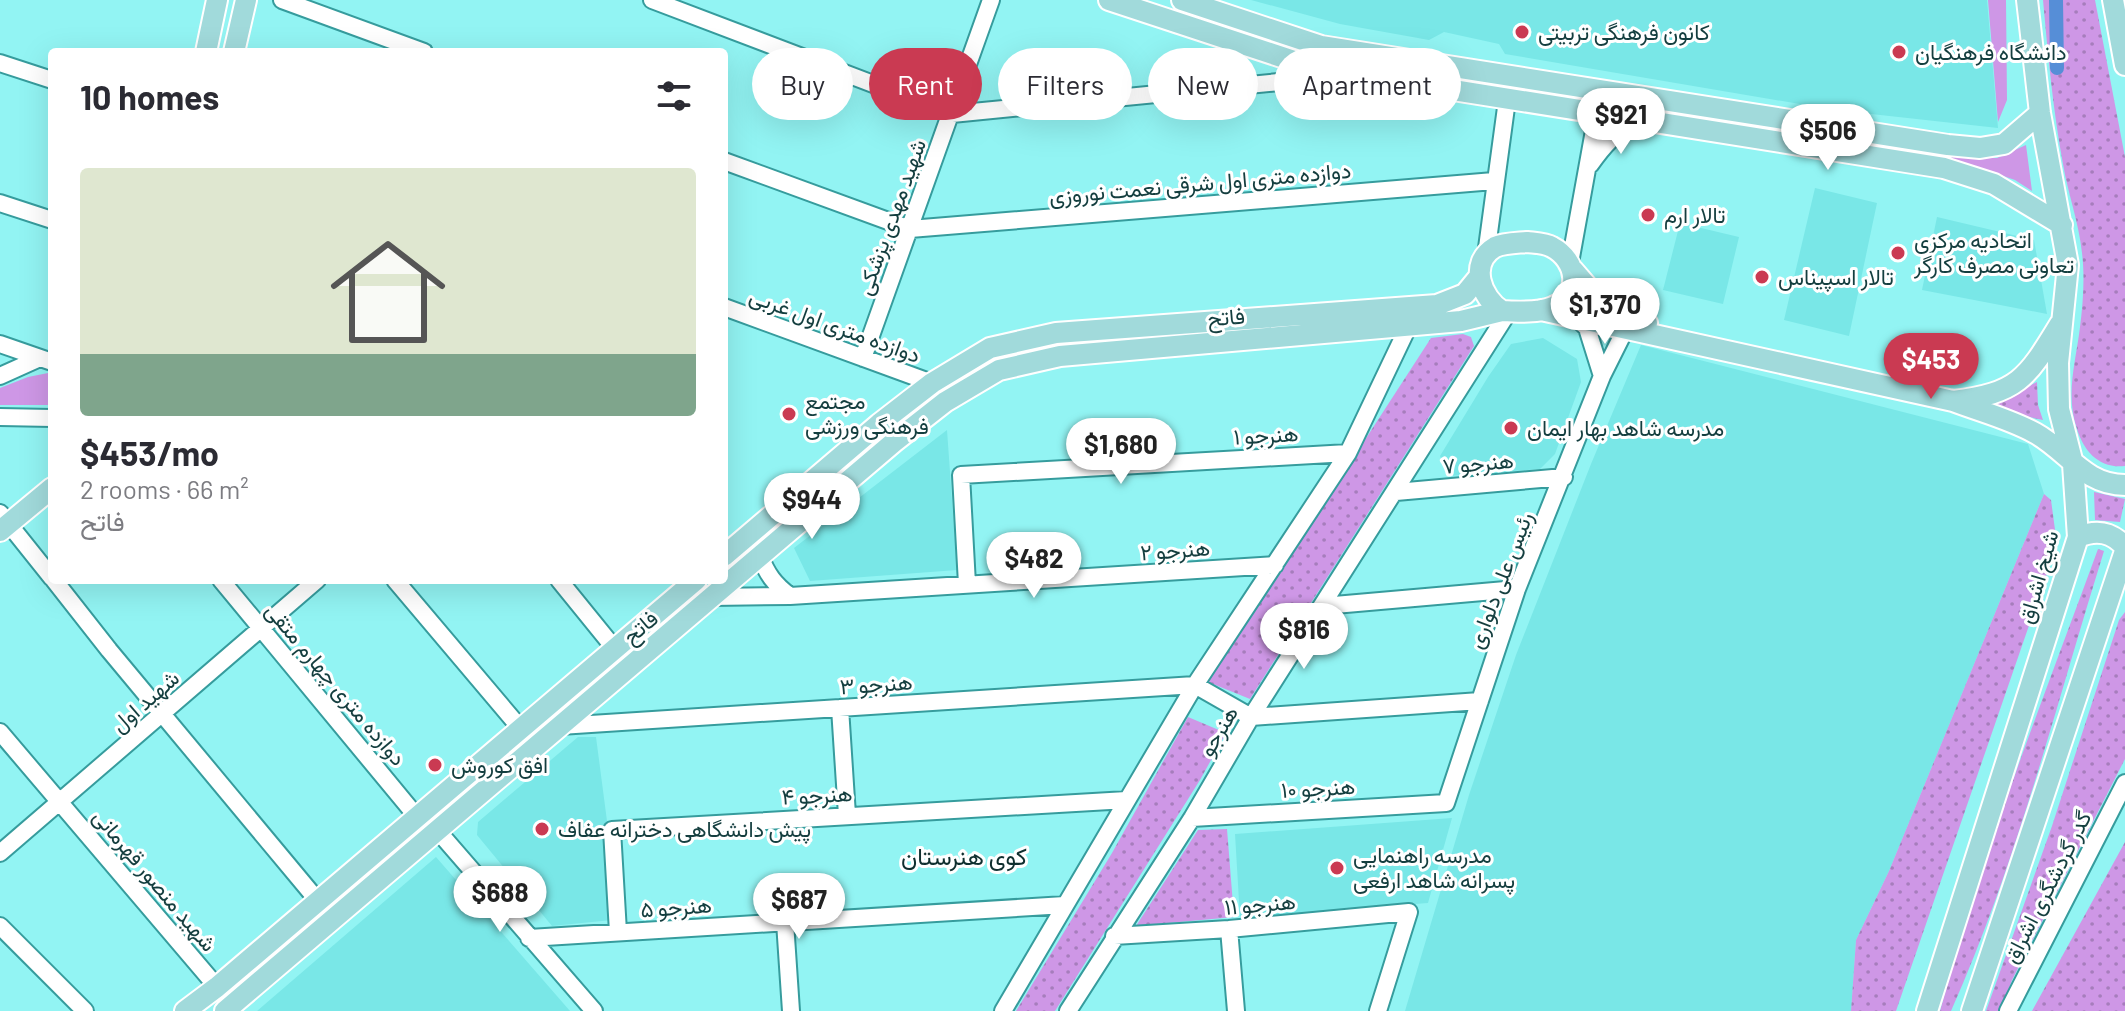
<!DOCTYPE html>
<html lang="en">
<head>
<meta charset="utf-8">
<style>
  body { margin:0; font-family:Barlow,Vazirmatn,sans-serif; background:#f2f2f3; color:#2b2b33; height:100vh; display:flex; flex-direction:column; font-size:30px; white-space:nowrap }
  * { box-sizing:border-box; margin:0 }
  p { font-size:26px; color:#7c7c81 }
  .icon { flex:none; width:44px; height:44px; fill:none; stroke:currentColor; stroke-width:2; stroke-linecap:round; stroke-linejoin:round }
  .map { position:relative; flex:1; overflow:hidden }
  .drawer { position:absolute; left:48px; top:48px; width:680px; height:536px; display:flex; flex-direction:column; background:#fff; border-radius:8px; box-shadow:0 8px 32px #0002 }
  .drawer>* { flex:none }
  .hud { position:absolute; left:752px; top:48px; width:760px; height:72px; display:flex; gap:16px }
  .price { position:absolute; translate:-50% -68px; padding:0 18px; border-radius:28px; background:#fff; color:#222; font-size:26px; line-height:52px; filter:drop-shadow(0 2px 4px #0008) }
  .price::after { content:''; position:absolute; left:50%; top:48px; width:24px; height:18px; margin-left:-12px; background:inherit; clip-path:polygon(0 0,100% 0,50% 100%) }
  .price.selected { background:#ca3a52; color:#fff }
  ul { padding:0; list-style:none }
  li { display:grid; align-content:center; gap:16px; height:424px; padding:0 32px }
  li span { display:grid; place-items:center; height:248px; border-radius:8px; color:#555 }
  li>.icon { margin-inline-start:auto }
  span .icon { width:144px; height:144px; fill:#fffc; stroke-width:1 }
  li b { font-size:34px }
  h2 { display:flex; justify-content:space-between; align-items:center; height:96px; padding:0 32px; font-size:34px }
  .tag { padding:0 28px; border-radius:36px; background:#fff; box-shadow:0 8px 32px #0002; font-size:28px; line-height:72px }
  .tag.selected { background:#ca3a52; color:#fff }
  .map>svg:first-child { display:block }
</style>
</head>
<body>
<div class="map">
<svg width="2125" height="1011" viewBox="0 0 2125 1011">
  <defs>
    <pattern id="park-dots" width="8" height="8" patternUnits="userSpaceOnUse" patternTransform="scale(2)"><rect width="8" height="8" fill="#ce97e6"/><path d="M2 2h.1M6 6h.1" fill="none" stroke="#a67dbc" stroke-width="1.8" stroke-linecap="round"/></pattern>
  </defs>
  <rect width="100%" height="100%" fill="#92f4f3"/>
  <!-- built -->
  <path fill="#79e7e7" d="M1251,0H1987L1998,128L1835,110L1505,54L1499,44L1444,32L1429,40L1340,24Z
    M1815,188L1877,203L1849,336L1784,320Z
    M1937,217L2034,240L2047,314L1922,290Z
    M1680,223L1739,237L1723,304L1663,290Z
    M1543,338L1577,359L1581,382L1555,454L1540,469L1449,476L1440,456L1488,377L1511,344Z
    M1641,345L2028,444L2044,494L1889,871L1856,940L1851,1011H1405L1469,795L1516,655L1591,464Z
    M947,430L957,570L810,581L794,548Z
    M578,737H596L607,821L612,920L552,926L477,835L478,822Z
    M1452,818L1428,903L1240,918L1235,834Z
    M436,857L570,1011H257Z"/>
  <!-- green -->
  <path fill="#ce97e6" d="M1988,0H2006L2007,100L1998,122Z
    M1634,101L1975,158H1997L2026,145L2032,191L2015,180L1962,162L1631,110Z
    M48,373L52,377V405H0V388L28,377Z"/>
  <!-- park -->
  <path fill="url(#park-dots)" d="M2043,0H2095L2125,157V466C2100,469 2084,452 2077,429C2065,395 2076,361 2080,327C2083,304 2085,277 2082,253C2079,223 2068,194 2063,164C2053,110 2048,55 2043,0Z
    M1463,334L1471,337L1474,346L1250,699L1208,682L1431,338Z
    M2037,382L2038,405L2043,420L1976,406L2012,395Z
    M2094,492L2125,499L2120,522L2095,520Z
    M2044,494L2051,500L2056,537L2054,553L1896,1011H1851L1856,940L1889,871Z
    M2098,549L2104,551C2056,705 2017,863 1951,1011H1940C1982,853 2042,702 2098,549Z
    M2125,612V759L2012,980L2001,1011H1986L2052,826L2119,620Z
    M1188,717L1226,733L1200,780L1055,1011H1016L1112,853Z
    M1227,829L1234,917L1136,926L1198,830Z
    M2125,842V1011H2032Z"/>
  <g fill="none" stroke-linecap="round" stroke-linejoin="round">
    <!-- canal -->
    <path stroke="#568ed7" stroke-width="14" d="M2056,0L2057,68"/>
    <defs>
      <path id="minor" d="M282,0L424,52
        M652,0L952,114L1279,82L1315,68
        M0,63L52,80
        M724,161L910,229L1494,181
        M1590,165C1604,145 1616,132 1638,120
        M0,203L52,220
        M1486,255L1507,100
        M1570,263L1597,114
        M724,307L932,383
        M1576,317L1587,328L1602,376
        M0,344L52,362
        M863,358L991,0
        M0,376L40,358
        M0,417L52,418
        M1396,492L1564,477
        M0,513L52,578
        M760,556C767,574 774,584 790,596
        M54,580L109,650L318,901
        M221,580L417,817
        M395,580L521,729
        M559,580L615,649
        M967,584L961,475L1348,453
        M711,597L790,596L1275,565
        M1323,606L1517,589
        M840,708L847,815
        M560,726L1195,685L1251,717L1480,701
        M0,732L217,987
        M1192,818L1446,803L1517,589L1602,376L1626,328
        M437,830L594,1011
        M0,853L317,580
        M785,922L791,1011
        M0,926L85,1011
        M1229,929L1236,1011
        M618,932L612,830L1127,800
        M1114,936L1229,929L1409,912L1378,1011
        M529,938L1065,905
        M1003,1011L1195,685L1348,453L1409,325
        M1068,1011L1192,818L1251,717L1509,311
        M2008,1011L2125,783"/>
      <path id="major" d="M1109,0L1315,68L1944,168L1994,184L2062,225
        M1182,0L1321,46L1948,145L1980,148L2004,144L2040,113
        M2113,0L2125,65
        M206,52L217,0
        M234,52L246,0
        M1527,242C1535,243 1545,243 1552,247C1577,260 1583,295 1553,307C1539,313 1518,312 1502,311C1481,298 1468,263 1495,247C1504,243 1517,243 1527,242Z
        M1573,270L1599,300L1647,323
        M1541,310L1953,401
        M2060,324C2027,378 2019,393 1953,401C1979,411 2010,419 2035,433C2068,451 2084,485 2125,485
        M0,531L52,488
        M2078,537C2097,529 2112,532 2125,547
        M724,556L879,424L932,383L990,348L1056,333L1437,305L1465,294L1479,277
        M185,1011L217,987L696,580
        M225,1011L894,442L945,402L999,370L1060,356L1461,321L1502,311
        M1927,1011L2078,537L2073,464L2059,409L2058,363L2068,265L2040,113L2027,0
        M1972,1011L2125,551"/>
    </defs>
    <!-- minor casing -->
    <use href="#minor" stroke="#369c9d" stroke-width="20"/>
    <!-- major casing -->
    <use href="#major" stroke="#fff" stroke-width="24"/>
    <!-- minor -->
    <use href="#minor" stroke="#fff" stroke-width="16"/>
    <!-- major -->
    <use href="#major" stroke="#a1dadb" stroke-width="20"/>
  </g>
  <!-- markers -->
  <g fill="#ca3a52" stroke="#fff" stroke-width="3">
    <circle cx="1522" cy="32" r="8"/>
    <circle cx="1899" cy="52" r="8"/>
    <circle cx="1648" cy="215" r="8"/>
    <circle cx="1898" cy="253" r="8"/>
    <circle cx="1762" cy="277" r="8"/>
    <circle cx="789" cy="414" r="8"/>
    <circle cx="1511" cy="428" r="8"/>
    <circle cx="435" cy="765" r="8"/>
    <circle cx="542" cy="829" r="8"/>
    <circle cx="1337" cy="868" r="8"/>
  </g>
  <g text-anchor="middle" stroke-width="6" stroke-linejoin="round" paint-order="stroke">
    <!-- poi labels -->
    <g font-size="22" fill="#143e3f" stroke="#fff" text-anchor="start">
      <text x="1538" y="40">کانون فرهنگی تربیتی</text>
      <text x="1915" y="60">دانشگاه فرهنگیان</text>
      <text x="1664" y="223">تالار ارم</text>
      <text x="1914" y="248">اتحادیه مرکزی<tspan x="1914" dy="25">تعاونی مصرف کارگر</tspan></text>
      <text x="1778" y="285">تالار اسپیناس</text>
      <text x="805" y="409">مجتمع<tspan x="805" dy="25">فرهنگی ورزشی</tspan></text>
      <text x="1527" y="436">مدرسه شاهد بهار ایمان</text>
      <text x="451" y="773">افق کوروش</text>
      <text x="558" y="837">پیش دانشگاهی دخترانه عفاف</text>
      <text x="1353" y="863">مدرسه راهنمایی<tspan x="1353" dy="25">پسرانه شاهد ارفعی</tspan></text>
    </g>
    <!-- street labels -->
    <g font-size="22" fill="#143e3f" stroke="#fff">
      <text transform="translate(1200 183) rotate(-5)" y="8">دوازده متری اول شرقی نعمت نوروزی</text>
      <text transform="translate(891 217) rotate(-70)" y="8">شهید مهدی پزشکی</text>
      <text transform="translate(1226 317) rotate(-5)" y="8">فاتح</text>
      <text transform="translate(835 325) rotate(20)" y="8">دوازده متری اول غربی</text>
      <text transform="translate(1266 435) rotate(-3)" y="8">هنرجو ۱</text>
      <text transform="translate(1478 463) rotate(-5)" y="8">هنرجو ۷</text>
      <text transform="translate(1175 550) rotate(-4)" y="8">هنرجو ۲</text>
      <text transform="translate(2038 577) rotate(-74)" y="8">شیخ اشراق</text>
      <text transform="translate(1500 580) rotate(-69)" y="8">رئیس علی دلواری</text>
      <text transform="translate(640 627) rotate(-40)" y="8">فاتح</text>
      <text transform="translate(336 684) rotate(50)" y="8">دوازده متری چهارم متقی</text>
      <text transform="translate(876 684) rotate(-4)" y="8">هنرجو ۳</text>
      <text transform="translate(145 701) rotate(-41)" y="8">شهید اول</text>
      <text transform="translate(1218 731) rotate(-59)" y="8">هنرجو</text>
      <text transform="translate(1318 788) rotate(-3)" y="8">هنرجو ۱۰</text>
      <text transform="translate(817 795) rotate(-3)" y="8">هنرجو ۴</text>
      <text transform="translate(155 880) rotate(50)" y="8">شهید منصور قهرمانی</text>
      <text transform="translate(2047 887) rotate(-63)" y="8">گدر گردشگری اشراق</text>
      <text transform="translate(1260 904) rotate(-5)" y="8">هنرجو ۱۱</text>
      <text transform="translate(676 907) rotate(-4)" y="8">هنرجو ۵</text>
    </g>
    <!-- neighbourhood labels -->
    <g font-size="24" fill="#0f2f2f" stroke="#fff">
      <text x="964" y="865">کوی هنرستان</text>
    </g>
  </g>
</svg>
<b class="price" style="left:1621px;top:156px">$921</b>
<b class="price" style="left:1828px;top:172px">$506</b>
<b class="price" style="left:1605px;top:346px">$1,370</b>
<b class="price selected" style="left:1931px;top:401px">$453</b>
<b class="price" style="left:1121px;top:486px">$1,680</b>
<b class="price" style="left:812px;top:541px">$944</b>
<b class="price" style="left:1034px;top:600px">$482</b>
<b class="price" style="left:1304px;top:671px">$816</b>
<b class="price" style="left:500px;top:934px">$688</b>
<b class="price" style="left:799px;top:941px">$687</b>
<div class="hud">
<a class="tag">Buy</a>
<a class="tag selected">Rent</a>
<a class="tag">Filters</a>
<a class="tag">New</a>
<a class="tag">Apartment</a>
</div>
<section class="drawer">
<h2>10 homes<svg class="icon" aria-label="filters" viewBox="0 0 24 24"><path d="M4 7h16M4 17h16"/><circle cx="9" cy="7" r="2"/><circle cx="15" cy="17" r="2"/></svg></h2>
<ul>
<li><span style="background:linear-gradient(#dfe7d0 75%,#7fa58c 0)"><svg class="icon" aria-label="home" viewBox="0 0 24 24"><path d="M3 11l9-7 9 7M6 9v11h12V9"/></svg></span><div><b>$453/mo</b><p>2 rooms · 66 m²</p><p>فاتح</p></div></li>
</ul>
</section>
</div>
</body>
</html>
